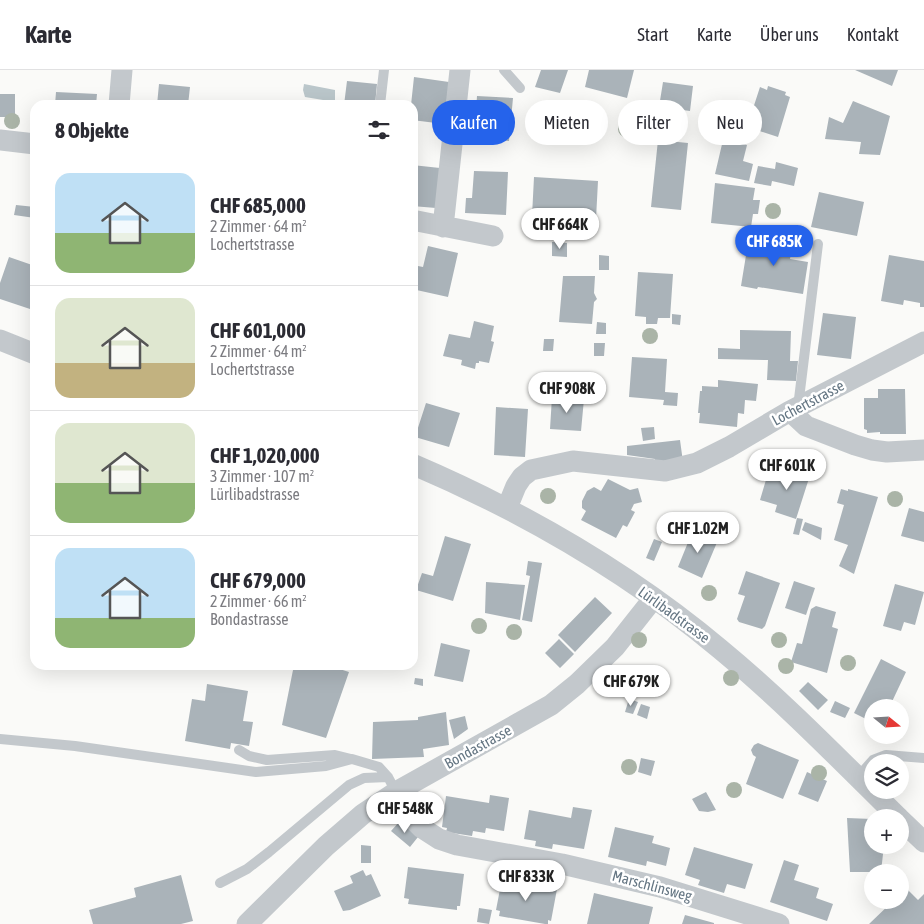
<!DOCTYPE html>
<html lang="de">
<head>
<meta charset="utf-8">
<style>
  body { margin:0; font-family:"Asap Condensed",sans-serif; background:#f7f7f7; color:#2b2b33; height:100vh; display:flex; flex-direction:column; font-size:19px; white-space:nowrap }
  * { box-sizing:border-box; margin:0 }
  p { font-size:16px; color:#7c7c81 }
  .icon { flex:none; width:28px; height:28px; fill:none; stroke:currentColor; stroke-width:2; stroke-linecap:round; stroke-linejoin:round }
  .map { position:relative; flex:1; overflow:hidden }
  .side { position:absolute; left:30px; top:30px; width:388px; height:570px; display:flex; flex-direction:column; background:#fff; border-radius:15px; box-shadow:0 5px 20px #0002 }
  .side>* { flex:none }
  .banner { position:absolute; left:432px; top:30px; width:416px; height:45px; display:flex; gap:10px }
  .needle { width:32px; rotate:108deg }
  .fabs { position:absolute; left:864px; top:629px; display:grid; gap:10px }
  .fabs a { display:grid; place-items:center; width:45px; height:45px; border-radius:50%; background:#fff; box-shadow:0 5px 20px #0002; font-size:25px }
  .price { position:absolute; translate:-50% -42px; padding:0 11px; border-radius:18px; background:#fff; color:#222; font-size:16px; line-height:32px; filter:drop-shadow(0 1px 2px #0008) }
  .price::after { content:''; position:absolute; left:50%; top:30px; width:15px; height:11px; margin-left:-8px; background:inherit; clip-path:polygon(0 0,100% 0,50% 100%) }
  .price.current { background:#2563eb; color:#fff }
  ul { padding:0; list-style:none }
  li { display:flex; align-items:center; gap:15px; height:125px; padding:0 25px }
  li+li { border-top:1px solid #e1e1e2 }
  li span { display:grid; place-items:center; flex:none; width:140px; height:100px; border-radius:15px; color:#555 }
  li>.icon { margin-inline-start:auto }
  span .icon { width:60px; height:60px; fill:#fffc; stroke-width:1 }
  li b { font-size:21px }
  h2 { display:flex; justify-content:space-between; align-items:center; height:60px; padding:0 25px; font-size:21px }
  .pill { padding:0 18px; border-radius:22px; background:#fff; box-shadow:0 5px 20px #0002; font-size:18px; line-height:45px }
  .pill.current { background:#2563eb; color:#fff }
  header { display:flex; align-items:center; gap:30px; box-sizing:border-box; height:70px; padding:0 25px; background:#fff; border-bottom:1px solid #e1e1e2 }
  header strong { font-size:24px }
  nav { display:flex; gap:28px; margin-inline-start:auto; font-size:18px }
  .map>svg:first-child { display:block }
</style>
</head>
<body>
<header>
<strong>Karte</strong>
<nav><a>Start</a><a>Karte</a><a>Über uns</a><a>Kontakt</a></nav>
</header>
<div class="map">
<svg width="924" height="854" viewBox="0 0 924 854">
  <rect width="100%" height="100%" fill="#fafaf8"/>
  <!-- water -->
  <path fill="#bbc7cb" d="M304,14L335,20V32L305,27L303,20Z"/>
  <!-- building -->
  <path fill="#aab3b9" d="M541,0H568L560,23L535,17Z
    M589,0H634L627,28L585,17Z
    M855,0H898L892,16Z
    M414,7L449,12L444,54L412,50V35H411Z
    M347,11L377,14L375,35H344Z
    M663,12L693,16L690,41L659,37Z
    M159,14L190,17L188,35H157Z
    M768,16L786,22L785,25L790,27L778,67L747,57L760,17L767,20Z
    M56,22L97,24L96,35H55Z
    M0,24H15V47H0Z
    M477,26L513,28L509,71L474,68Z
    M853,31L890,46L880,85L859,84L861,72L825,69L829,47L843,53Z
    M658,70L688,73L681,140L651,137Z
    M723,70L747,75L743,91L753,94L749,111L715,104Z
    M776,92L798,98L794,116L772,111L771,116L754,113L758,96L775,99Z
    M412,95L440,98L436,138L412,136Z
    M474,101L508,102L506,145L465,143L466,128H472Z
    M534,107L598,111L596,149L532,146Z
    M715,113L755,118L753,130H760L758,144H753L751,157L711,153Z
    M819,122L864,132L857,166L811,157Z
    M16,135L35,137V148L14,145Z
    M768,169L793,172L790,189L808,192L803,224L758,217L757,219L741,216L748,173L768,171Z
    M552,172L567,173V187L552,186Z
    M428,176L458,183L448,227L412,219L413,195L423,197Z
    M599,185L609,186V200H599Z
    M889,185L924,191V237H920V233L904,230L903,235L881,231Z
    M9,187L35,196V235L33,240L0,229V213Z
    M638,202L673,204L670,248H658L657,254H646V247L635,246Z
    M563,206H595L594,223L597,229L594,232L592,254L559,252Z
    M823,243L856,247L851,289L817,285Z
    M672,244L681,245L680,255L672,254Z
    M474,251L494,256L491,271L494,272L489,293L479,291V293H476L475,299L461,295L462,290L443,286L449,264L470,268Z
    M597,252L606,253V264H596Z
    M740,260L791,261L790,291H798L796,311L767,310L768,290L718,289V278L740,279Z
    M544,269H554L553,281H543Z
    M594,273H605L604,286H594Z
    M632,287L667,289L665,322L678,323L677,336L663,335L664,330L629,327Z
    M718,310L758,314L756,331L745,330L744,344L738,343L737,357L699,353L700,343H698L700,321H702V316L718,317Z
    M878,319H905L906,364H880V362L867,363V360L864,359V328H878Z
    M552,327L584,329L581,361L550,359Z
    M426,333L460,343L449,377L415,367Z
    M496,337L528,339L525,387L494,385Z
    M654,357L655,369L643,371L641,358Z
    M680,370L683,392L655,394V389L627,385V376Z
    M789,395L811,402L796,449L775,442L777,435L760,430L768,403L785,408Z
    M608,409L630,420L638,418L642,432L634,434L631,440L635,442L627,457L623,455L616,468L581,450L586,441L582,438V431L587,421L594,417L601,421Z
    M841,419L848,421V419L878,427L854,504L839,496L848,475L834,470L844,435L837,433Z
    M909,438L924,442V472L901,466Z
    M797,448L803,449L799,465L793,464Z
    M805,452L822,458L821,470L802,460Z
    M693,460L718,470L702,508L678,497Z
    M445,466L471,474L453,531L416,520L422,503L433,506Z
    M654,469L662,472L654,491L646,488Z
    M528,491L542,493L532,552L522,550L530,506L526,505Z
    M746,501L780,513L765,556L762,559L739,552L737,549L745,526L738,524Z
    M794,511L815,518L806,545L785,538Z
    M486,512L525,515L520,550L485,543Z
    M895,514L924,522L915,555L904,552L901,561L883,556Z
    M595,527L612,543L575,582L558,565Z
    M816,536L836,542L832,557L838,559L827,603L791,592L797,573L802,574L811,539Z
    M559,569L574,584L560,598L545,583Z
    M441,573L470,580L463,612L434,606Z
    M881,589L906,602L889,638H872V652L854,643Z
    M294,595H327L349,602L326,668L282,655Z
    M386,595H395L394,600L385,598Z
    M415,608L423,609V616L414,614Z
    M808,612L828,630L818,640L799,621Z
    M207,614L248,621L243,651L253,652L249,676L231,673L230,679L185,671L192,629L205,631Z
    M629,629L638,632L633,644L625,642Z
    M835,631L850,638L845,648L830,642Z
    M641,634L650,637L647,649L637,645Z
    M446,642L449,675L423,679L424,687L372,689L373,652L418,650V647Z
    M465,646L468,659L454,669L449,650Z
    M758,673L799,690L783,729L746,714L756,687L753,685L751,680L754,675Z
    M641,688L655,691L651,706L638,702Z
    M807,702L827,711L818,732L798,724Z
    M706,722L716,740L708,742L699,741L692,729Z
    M490,725L509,728L504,761L486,758L485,763L473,761L472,766L446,762L447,758L442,757L446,726L489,733Z
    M573,737L592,740L584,779L553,774L552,779L535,776L536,771L524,769L529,740L571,748Z
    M847,748L872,749V775H884L881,802H850Z
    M400,751L418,767L410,777L391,761Z
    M615,757L654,766L652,773L670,778L666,796L647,791L646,796L608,787Z
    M361,775L371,776V793H361Z
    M694,777L753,794L745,819L727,814L724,823L698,815L700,810L685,805Z
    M784,790L799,795L794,810L819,818L816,828L833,834L827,851L770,832Z
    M408,797L464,804L460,836H457V840L408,834L409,829L404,828Z
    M363,800L366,806L371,804L381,826L350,840L343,841L334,821L353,813L350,806Z
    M181,805L193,851L181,854H93L89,840L136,827L134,818Z
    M502,809L557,819L551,851L548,850V854H545L499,846L500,841L496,840Z
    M906,818L918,830L924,824V854H869L894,830H900V824Z
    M594,823L653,837L649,854H587Z
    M479,838L492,840L489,854L477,852Z
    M685,845L714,853V854H682Z"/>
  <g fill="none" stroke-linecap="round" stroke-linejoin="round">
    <!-- lane -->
    <path stroke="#c3c8cc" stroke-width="10" d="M504,0L520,18
      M380,35L384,0
      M798,337L818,174
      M0,669L75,676L256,702L326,696L352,689L379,697L388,707L396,722
      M239,680L249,686L267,690L335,685L351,689
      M858,707L873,690L886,685L924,688
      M220,813L247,799L269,782L349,715L364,708L388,707"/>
    <!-- street -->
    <path stroke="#c3c8cc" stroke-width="21" d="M119,35L122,0
      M0,70L35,74
      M412,150L493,166
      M443,157L460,0
      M0,270L35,284
      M790,341L806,356L855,375L872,380L887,382L924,380
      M412,394C522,441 628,502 720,579C783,631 840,690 899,748
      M507,438L516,416L522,407L531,400L573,391L665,401L697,393L729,377L790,341L924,272
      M396,722L408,744L422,758L439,769L457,775L562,794L660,817L779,854
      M900,749L924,772
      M247,854L326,776L363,744L396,722L551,635L577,614L615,577L653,529"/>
  </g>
  <!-- trees -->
  <g fill="#aab4a7">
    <circle cx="12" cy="51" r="8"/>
    <circle cx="626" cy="59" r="8"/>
    <circle cx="773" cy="141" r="8"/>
    <circle cx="650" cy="266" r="8"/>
    <circle cx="548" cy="426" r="8"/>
    <circle cx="895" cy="429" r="8"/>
    <circle cx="709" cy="523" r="8"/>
    <circle cx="479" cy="556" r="8"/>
    <circle cx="514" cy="562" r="8"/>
    <circle cx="639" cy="570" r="8"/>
    <circle cx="779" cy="570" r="8"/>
    <circle cx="848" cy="593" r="8"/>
    <circle cx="786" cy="596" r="8"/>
    <circle cx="731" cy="608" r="8"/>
    <circle cx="629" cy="697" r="8"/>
    <circle cx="819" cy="703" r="8"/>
    <circle cx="734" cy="720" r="8"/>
  </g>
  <g text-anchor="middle" stroke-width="5" stroke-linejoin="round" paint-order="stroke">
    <!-- street labels -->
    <g font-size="15" fill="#657683" stroke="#fff">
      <text transform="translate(808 333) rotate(-28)" y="5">Lochertstrasse</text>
      <text transform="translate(674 545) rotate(36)" y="5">Lürlibadstrasse</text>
      <text transform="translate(478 677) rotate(-29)" y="5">Bondastrasse</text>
      <text transform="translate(652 816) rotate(15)" y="5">Marschlinsweg</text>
    </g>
  </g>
</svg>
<div class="fabs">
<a><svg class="needle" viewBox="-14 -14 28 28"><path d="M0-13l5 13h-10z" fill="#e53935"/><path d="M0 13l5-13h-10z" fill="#7c7c81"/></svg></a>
<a><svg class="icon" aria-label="layers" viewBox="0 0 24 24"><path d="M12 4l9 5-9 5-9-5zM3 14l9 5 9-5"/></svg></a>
<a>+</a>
<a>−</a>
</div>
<b class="price" style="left:560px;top:180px">CHF 664K</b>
<b class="price current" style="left:774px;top:197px">CHF 685K</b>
<b class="price" style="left:567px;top:344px">CHF 908K</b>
<b class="price" style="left:787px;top:421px">CHF 601K</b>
<b class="price" style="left:698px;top:484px">CHF 1.02M</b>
<b class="price" style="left:631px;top:637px">CHF 679K</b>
<b class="price" style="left:405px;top:764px">CHF 548K</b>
<b class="price" style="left:526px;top:832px">CHF 833K</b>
<div class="banner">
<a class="pill current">Kaufen</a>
<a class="pill">Mieten</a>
<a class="pill">Filter</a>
<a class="pill">Neu</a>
</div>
<section class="side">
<h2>8 Objekte<svg class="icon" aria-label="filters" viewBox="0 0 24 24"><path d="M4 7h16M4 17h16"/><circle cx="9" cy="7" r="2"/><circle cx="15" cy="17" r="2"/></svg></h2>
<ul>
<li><span style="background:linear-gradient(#bfe0f5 60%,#8fb573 0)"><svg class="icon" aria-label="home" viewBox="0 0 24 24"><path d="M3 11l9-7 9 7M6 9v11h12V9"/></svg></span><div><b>CHF 685,000</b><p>2 Zimmer · 64 m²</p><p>Lochertstrasse</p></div></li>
<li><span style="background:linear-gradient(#dfe7d0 65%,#c2b280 0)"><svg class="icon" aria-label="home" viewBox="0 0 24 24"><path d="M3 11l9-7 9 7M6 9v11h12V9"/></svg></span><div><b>CHF 601,000</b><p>2 Zimmer · 64 m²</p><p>Lochertstrasse</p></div></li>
<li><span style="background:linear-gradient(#dfe7d0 60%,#8fb573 0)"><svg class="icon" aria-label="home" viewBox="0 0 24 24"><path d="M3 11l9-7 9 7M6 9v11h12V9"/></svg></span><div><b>CHF 1,020,000</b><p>3 Zimmer · 107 m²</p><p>Lürlibadstrasse</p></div></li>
<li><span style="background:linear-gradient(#bfe0f5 70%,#8fb573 0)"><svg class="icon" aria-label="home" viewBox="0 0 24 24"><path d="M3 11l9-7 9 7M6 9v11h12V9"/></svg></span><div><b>CHF 679,000</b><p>2 Zimmer · 66 m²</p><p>Bondastrasse</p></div></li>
</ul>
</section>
</div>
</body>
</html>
